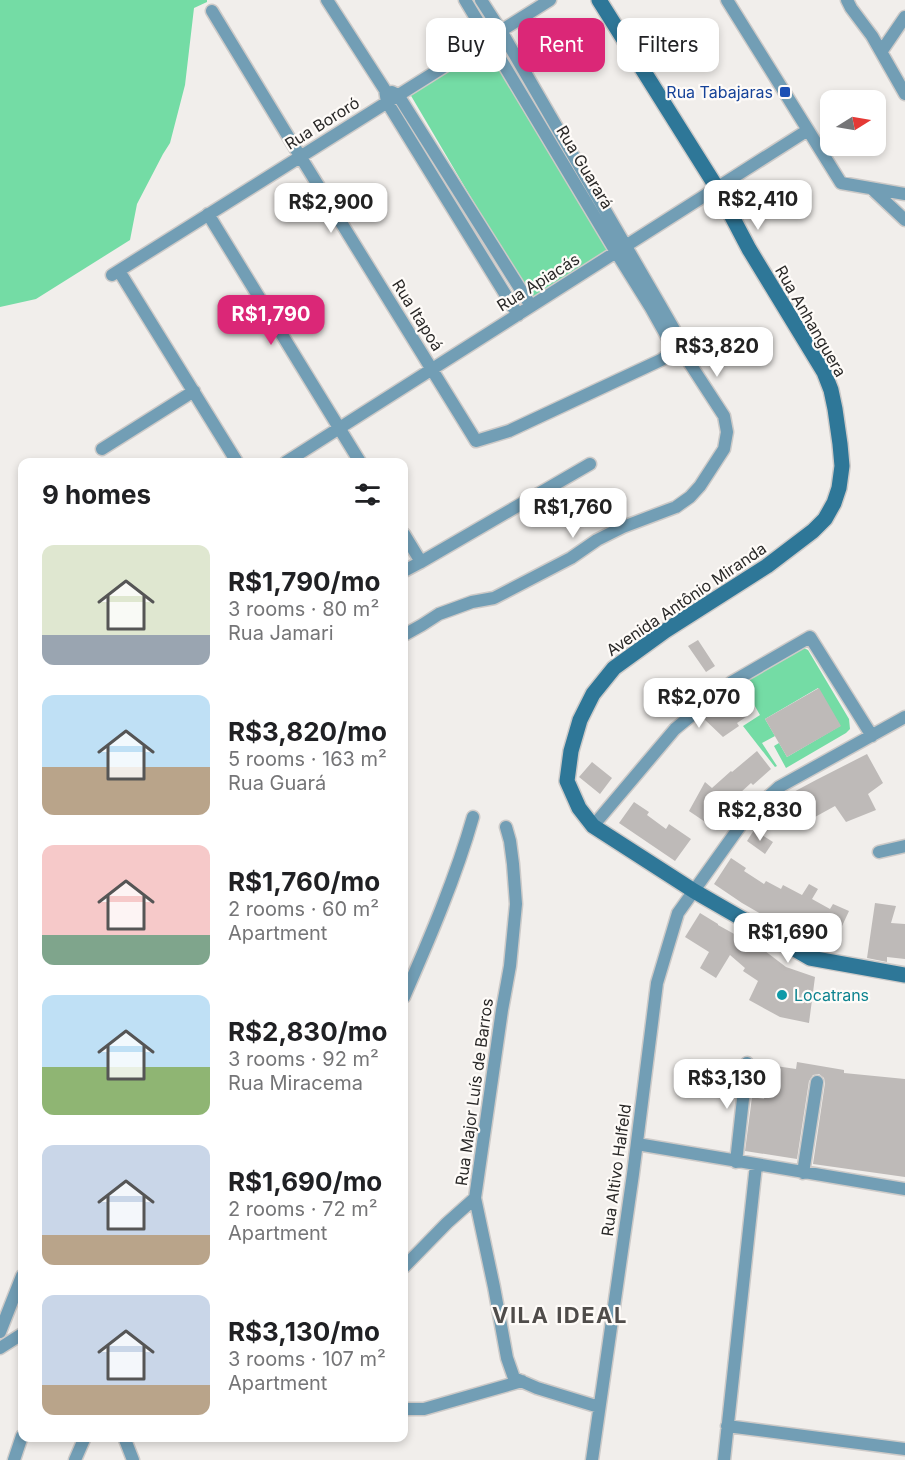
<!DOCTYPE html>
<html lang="en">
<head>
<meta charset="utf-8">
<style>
  body { margin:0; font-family:Inter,sans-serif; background:#f2f2f2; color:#202124; height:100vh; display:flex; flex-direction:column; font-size:22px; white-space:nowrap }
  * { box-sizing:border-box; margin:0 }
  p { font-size:20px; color:#757577 }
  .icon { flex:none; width:33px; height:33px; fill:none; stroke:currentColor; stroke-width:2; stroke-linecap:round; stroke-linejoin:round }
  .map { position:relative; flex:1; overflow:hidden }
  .panel { position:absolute; left:18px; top:458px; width:390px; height:984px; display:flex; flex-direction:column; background:#fff; border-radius:12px; box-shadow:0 3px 9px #0003 }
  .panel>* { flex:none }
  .hud { position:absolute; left:426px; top:18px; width:388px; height:54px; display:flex; gap:12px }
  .needle { width:39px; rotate:79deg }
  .buttons { position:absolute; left:820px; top:90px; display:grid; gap:12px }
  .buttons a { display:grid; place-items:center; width:66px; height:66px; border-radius:12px; background:#fff; box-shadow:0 3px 9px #0003; font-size:30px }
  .price { position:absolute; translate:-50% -51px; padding:0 14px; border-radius:12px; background:#fff; color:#222; font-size:20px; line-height:39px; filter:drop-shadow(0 2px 3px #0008) }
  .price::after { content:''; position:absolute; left:50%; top:36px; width:18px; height:14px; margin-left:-9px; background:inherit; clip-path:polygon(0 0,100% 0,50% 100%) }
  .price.active { background:#db2777; color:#fff }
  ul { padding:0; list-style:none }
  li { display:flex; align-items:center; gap:18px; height:150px; padding:0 24px }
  li span { display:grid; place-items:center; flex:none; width:168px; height:120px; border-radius:12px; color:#555 }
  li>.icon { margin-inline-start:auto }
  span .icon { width:72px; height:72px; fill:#fffc; stroke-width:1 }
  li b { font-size:26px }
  h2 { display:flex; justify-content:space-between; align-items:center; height:72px; padding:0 24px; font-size:26px }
  .chip { padding:0 21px; border-radius:12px; background:#fff; box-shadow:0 3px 9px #0003; font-size:21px; line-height:54px }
  .chip.active { background:#db2777; color:#fff }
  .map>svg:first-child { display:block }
</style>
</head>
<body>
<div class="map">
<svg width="905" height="1460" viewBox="0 0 905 1460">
  <rect width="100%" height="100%" fill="#f1eeeb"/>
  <!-- green -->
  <path fill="#74dca5" d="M0,0H207V2L194,8L185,85L170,143L163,154L137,204L130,240L36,299L0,307Z
    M486,40L612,252L532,301L410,94Z
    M802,647L808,650L849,719L850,729L846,733L786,768L774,746L779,743L787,757L840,726L818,688L765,719L775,736L762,743L777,766L775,767L743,726L760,715L740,680Z"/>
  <!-- building -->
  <path fill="#bebab8" d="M698,640L715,666L706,672L688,646Z
    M819,688L841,726L787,757L765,719Z
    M738,693L752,713L737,723L739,726L723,737L702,717L722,701L723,703Z
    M757,751L771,769L753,785L751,783L729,803L733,807L717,830L689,811L705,782L712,788L731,771L732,772Z
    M867,754L883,783L868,794L876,810L846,822L835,806L804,823L788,795L816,780Z
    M592,762L612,778L600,794L579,777Z
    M634,802L649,812L647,815L666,829L669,824L691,839L675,861L619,823Z
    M754,830L773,842L765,854L747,841Z
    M731,858L746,868L744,871L764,884L766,881L781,889L783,885L802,895L809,884L818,889L812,899L830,909L833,904L849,911L830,952L813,949L806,944L808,941L742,903L714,884Z
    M875,903L896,906L891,923L905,924V959L887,957V962L867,958Z
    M700,913L718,924V925L765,951L786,967L815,977L809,1023L780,1017L749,1000L758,981L743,971L745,968L730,955L716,978L700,968L709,952L685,937Z
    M797,1062L844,1070V1073L905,1079V1177L813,1164L825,1083L824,1078L819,1074L813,1075L809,1081L797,1159L745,1151L752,1097L764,1099L769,1065L796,1069Z"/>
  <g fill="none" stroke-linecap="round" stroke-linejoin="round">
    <defs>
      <path id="street" d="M327,0L385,90L387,102L518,315
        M465,0L616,252L651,308L675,351
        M727,0L841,183L905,194
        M847,0L851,8L872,36L905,94
        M212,11L300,156L476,441L509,431L661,360L683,345
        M881,52L905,17
        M392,92L398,95L531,306
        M872,189L905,220
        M208,214L360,462
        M119,271L237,462
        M112,275L550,0
        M102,449L194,391
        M286,462L808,130
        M404,534L421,562
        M404,571L421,562L590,464
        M404,635L422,625L439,614L472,602L494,598L571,558L597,540L623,527L676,507L690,497L700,486L724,449L727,432L724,416L685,356L683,345L660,305L501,31L481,0
        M593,826L675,729L732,682L810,637L872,736
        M506,827L510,841L513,864L516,904L510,966L502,1010L475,1198L494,1287L507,1358L514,1378L537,1388L599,1407
        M879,852L905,846
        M404,997C429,940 456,877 473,817
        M637,1144L905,1189
        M736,1162L747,1063
        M803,1173L817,1082
        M404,1267L447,1223L475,1198
        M0,1332L22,1276
        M0,1348L22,1334
        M404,1409H424L522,1381
        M727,1426L905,1449
        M124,1437L133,1460
        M14,1460L22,1436
        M75,1460L85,1437
        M592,1460L633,1174L657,983L678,913L748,815L779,787L905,717
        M724,1460L756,1165"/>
      <path id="secondary" d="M599,0L717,188L749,249L824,372L831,390L835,409L840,444L842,466L839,488L834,503L825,519L813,531L767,566L665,631L614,668L593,694L580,720L571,751L567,781L579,808L593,826L694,891L810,958L905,975"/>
    </defs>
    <!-- street casing -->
    <use href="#street" stroke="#cdcac8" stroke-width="15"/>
    <!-- secondary casing -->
    <use href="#secondary" stroke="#cdcac8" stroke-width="18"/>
    <!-- street -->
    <use href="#street" stroke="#729eb5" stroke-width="12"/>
    <!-- secondary -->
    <use href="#secondary" stroke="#2e7798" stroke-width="15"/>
  </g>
  <!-- markers -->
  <rect fill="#1a4fb4" stroke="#fefbf8" stroke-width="2" x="779" y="86" width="12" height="12" rx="3"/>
  <circle fill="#0f9aa8" stroke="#fefbf8" stroke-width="2" cx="782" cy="995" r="6"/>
  <g text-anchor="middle" stroke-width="4.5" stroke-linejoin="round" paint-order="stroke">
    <!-- transit labels -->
    <g font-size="16" fill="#164399" stroke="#fefbf8" text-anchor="end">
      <text x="773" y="98">Rua Tabajaras</text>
    </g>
    <!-- street labels -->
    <g font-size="16" fill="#292827" stroke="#fefbf8">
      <text transform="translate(322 123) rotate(-32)" y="6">Rua Bororó</text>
      <text transform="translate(585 167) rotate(59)" y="6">Rua Guarará</text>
      <text transform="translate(538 282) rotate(-32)" y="6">Rua Apiacás</text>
      <text transform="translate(418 315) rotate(58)" y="6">Rua Itapoá</text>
      <text transform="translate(811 321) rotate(60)" y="6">Rua Anhanguera</text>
      <text transform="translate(686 599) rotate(-34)" y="6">Avenida Antônio Miranda</text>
      <text transform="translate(474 1092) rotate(-82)" y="6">Rua Major Luís de Barros</text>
      <text transform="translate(616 1170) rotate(-82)" y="6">Rua Altivo Halfeld</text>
    </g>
    <!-- culture labels -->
    <g font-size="16" fill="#0d838f" stroke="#fefbf8" text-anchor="start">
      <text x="794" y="1001">Locatrans</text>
    </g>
    <!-- district labels -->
    <g font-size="22" font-weight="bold" letter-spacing="1.5" fill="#4f4c4a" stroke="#fefbf8">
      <text x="560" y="1323">VILA IDEAL</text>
    </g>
  </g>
</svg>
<div class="buttons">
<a><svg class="needle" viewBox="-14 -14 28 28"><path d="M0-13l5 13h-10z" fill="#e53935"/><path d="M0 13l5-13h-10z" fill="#757577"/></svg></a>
</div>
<b class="price" style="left:758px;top:231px">R$2,410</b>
<b class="price" style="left:331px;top:234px">R$2,900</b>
<b class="price active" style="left:271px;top:346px">R$1,790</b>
<b class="price" style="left:717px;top:378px">R$3,820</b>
<b class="price" style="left:573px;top:539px">R$1,760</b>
<b class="price" style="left:699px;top:729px">R$2,070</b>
<b class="price" style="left:760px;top:842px">R$2,830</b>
<b class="price" style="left:788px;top:964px">R$1,690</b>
<b class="price" style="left:727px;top:1110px">R$3,130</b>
<div class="hud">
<a class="chip">Buy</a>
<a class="chip active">Rent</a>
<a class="chip">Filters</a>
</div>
<section class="panel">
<h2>9 homes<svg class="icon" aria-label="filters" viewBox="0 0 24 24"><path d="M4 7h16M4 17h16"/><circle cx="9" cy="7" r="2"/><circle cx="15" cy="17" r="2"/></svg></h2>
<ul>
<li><span style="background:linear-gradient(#dfe7d0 75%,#9aa5b1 0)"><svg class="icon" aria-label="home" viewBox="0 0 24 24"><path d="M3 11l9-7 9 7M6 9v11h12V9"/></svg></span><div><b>R$1,790/mo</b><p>3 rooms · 80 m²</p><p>Rua Jamari</p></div></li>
<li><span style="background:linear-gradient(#bfe0f5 60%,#b9a48a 0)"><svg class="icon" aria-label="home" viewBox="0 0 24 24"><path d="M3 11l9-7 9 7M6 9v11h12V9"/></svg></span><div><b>R$3,820/mo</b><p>5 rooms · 163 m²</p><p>Rua Guará</p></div></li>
<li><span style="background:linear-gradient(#f6c9c9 75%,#7fa58c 0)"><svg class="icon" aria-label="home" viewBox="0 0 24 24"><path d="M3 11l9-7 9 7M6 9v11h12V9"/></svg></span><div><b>R$1,760/mo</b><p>2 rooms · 60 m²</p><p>Apartment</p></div></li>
<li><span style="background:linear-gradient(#bfe0f5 60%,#8fb573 0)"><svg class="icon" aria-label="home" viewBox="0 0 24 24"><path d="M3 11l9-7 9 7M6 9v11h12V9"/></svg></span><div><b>R$2,830/mo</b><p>3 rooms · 92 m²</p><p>Rua Miracema</p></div></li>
<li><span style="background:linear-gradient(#c9d6e8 75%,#b9a48a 0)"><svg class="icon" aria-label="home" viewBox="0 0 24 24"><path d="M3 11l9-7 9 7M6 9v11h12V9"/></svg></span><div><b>R$1,690/mo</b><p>2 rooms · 72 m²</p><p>Apartment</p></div></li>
<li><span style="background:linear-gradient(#c9d6e8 75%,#b9a48a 0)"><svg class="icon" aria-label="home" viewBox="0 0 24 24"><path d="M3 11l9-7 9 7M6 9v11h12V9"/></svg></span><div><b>R$3,130/mo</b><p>3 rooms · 107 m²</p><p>Apartment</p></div></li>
</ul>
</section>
</div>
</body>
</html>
